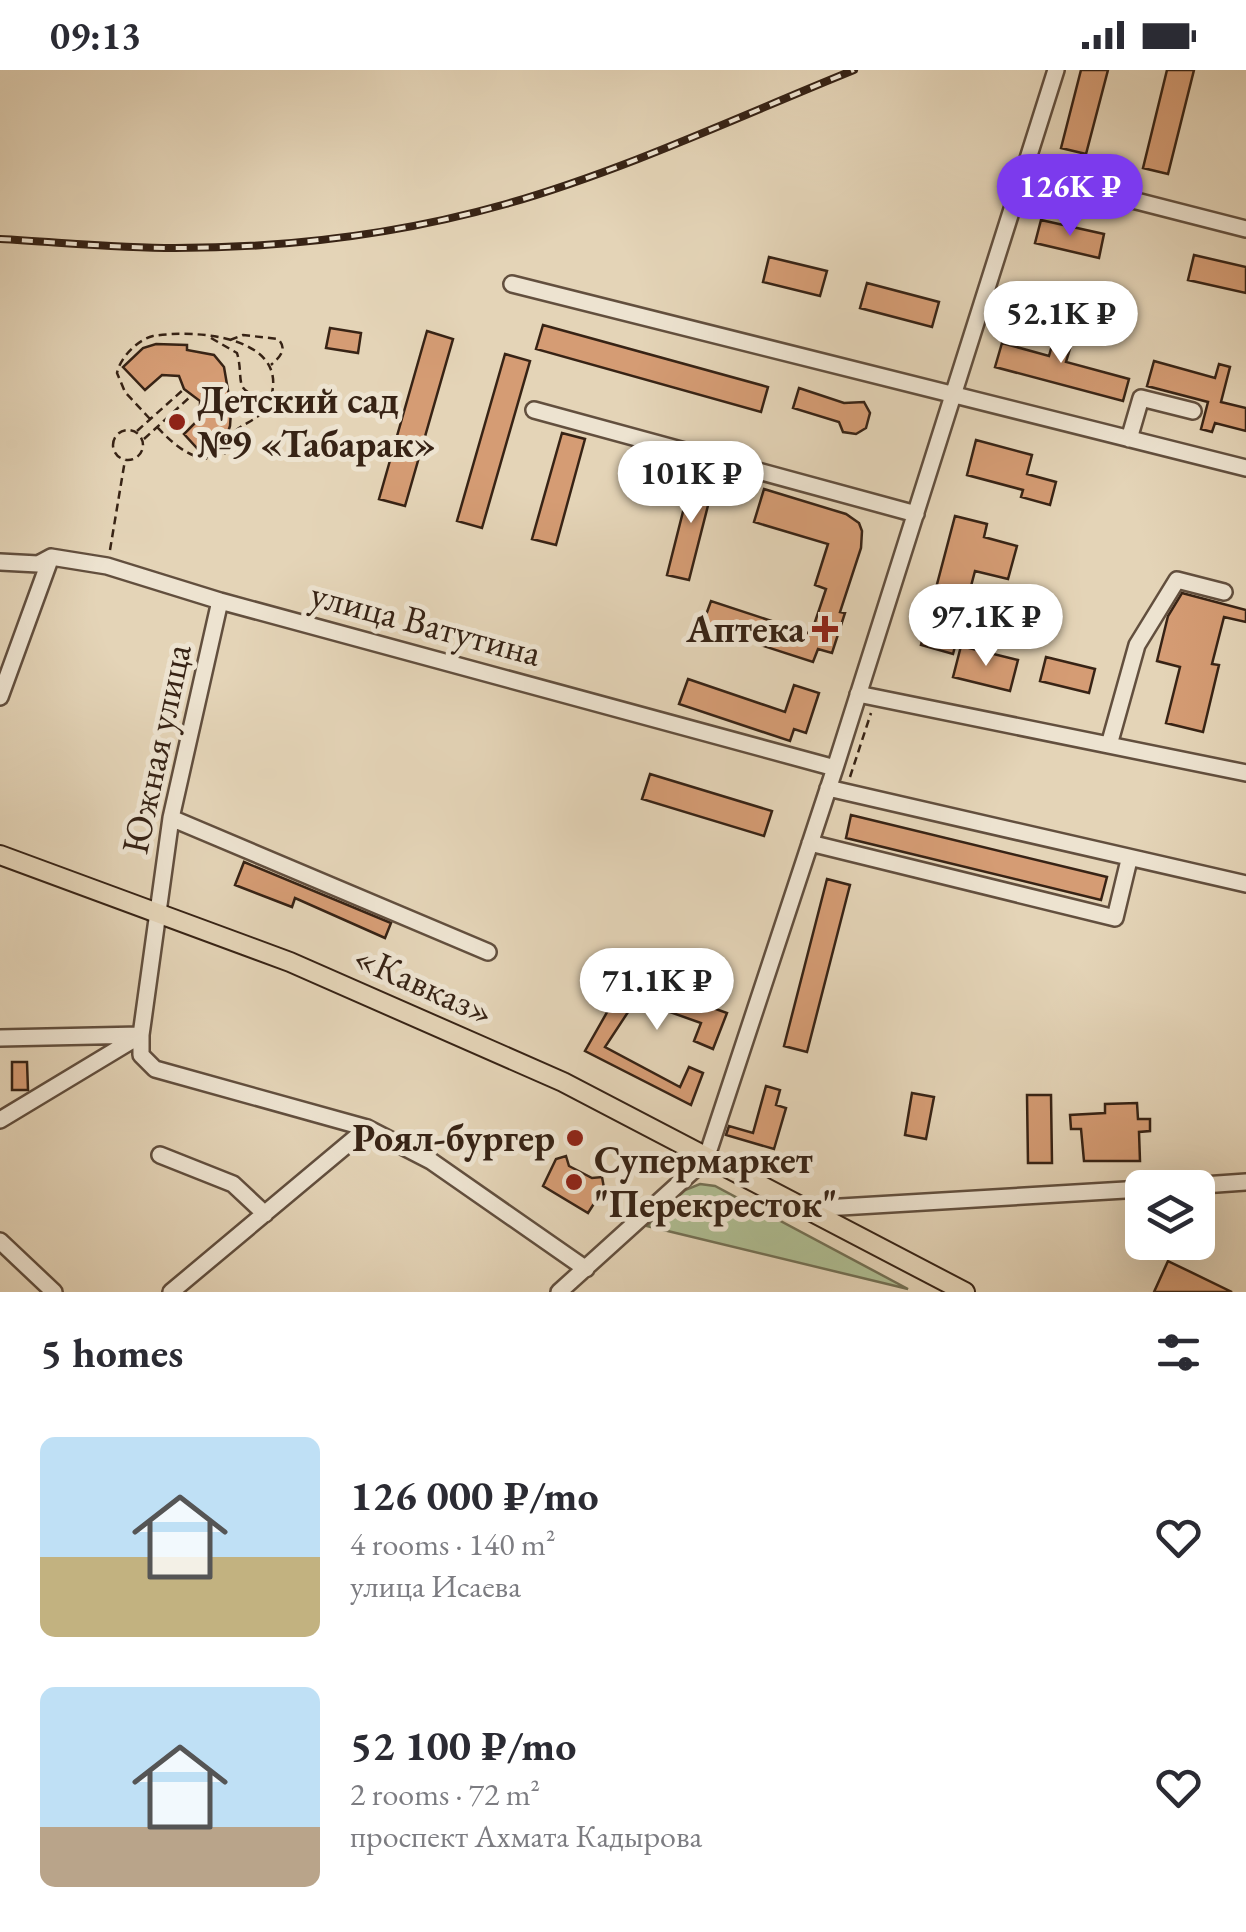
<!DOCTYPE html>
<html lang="en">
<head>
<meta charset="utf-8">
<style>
  body { margin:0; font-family:"EB Garamond",serif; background:#f2f2f3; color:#2b2b33; height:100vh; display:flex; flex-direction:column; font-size:38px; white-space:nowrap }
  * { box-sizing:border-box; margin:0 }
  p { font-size:32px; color:#7c7c81 }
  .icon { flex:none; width:55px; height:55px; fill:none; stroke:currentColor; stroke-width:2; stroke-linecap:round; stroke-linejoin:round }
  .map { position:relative; height:1222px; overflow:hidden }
  .drawer { display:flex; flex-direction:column; background:#fff; flex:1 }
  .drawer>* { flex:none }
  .controls { position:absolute; left:1125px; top:1100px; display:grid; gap:20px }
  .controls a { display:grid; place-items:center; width:90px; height:90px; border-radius:15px; background:#fff; box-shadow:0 10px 40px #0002; font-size:50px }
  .price { position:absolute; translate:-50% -85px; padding:0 22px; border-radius:35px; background:#fff; color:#222; font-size:32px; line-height:65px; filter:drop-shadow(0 2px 5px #0008) }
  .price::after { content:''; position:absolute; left:50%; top:60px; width:30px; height:22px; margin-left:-15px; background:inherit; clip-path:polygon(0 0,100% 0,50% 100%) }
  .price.selected { background:#7c3aed; color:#fff }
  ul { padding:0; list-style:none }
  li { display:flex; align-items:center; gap:30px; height:250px; padding:0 40px }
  li span { display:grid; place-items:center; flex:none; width:280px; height:200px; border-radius:15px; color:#555 }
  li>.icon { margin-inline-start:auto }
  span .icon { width:120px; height:120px; fill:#fffc; stroke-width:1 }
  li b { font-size:42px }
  h2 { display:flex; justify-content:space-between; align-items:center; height:120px; padding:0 40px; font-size:42px }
  .status { display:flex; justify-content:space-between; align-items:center; height:70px; padding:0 50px; background:#fff; direction:ltr }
  .status svg { height:28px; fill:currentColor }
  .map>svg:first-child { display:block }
</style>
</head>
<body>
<div class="status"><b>09:13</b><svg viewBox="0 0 49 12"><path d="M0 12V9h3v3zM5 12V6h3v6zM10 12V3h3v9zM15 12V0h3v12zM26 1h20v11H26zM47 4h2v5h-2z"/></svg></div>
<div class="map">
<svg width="1246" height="1222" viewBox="0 0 1246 1222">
  <rect width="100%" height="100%" fill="#e4d4b7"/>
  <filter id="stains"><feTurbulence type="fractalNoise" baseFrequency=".002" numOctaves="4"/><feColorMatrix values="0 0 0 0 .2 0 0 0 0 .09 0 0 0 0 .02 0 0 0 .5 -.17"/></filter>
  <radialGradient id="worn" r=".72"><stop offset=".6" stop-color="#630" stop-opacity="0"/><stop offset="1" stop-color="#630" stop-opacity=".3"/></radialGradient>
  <!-- green -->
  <path fill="#afbe93" stroke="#737054" stroke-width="2.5" d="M700,1114L715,1116L908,1219L647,1156L685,1120Z"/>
  <!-- building -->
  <path fill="#d59c74" stroke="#372315" stroke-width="2.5" d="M1081,0H1108L1086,84L1061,78Z
    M1167,0H1194L1168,104L1143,98Z
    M1041,150L1104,164L1099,188L1035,173Z
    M1194,185L1246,197V223L1188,210Z
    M769,187L827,201L820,226L763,212Z
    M867,213L939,232L932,257L860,238Z
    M1060,246L1078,252L1066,292L1129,309L1123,331L995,297L1002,273L1049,286Z
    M543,255L768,317L761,342L536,279Z
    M330,258L361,263L358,283L326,278Z
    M427,261L453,269L405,436L379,429Z
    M156,274L187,275V280L214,285L224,297L229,326H232L230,356L226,368L206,388L184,364L200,348V331L184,319L179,306L162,305L145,320L123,297L143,278Z
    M505,284L530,291L482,458L457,451Z
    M1154,291L1215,308L1219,294L1230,297L1221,332L1246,338V361L1215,353L1212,362L1201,359L1208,332L1147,316Z
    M799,318L844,333L864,332L870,343L866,358L856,364L843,362L839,352L793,338Z
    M562,363L585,369L556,475L532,469Z
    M976,370L1032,385L1027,404L1056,412L1050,435L1021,427L1023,420L967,405Z
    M693,402L715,408L689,510L667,505Z
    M764,419L846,444L859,453L862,461L861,478L840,542L845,543L832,583L818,579L813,592L702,556L711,531L811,564L826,519L815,515L828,474L754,452Z
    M955,446L987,454L984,467L1017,476L1008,509L975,501L953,584L921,575Z
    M1182,523L1246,540V552L1224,547L1212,594L1219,595L1203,662L1166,653L1180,597L1157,591L1168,546Z
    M961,576L1018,590L1010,621L953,607Z
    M1046,587L1095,599L1089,623L1040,611Z
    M688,609L785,642L794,615L819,623L806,663L794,659L790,671L679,634Z
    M650,704L772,741L764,766L642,729Z
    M851,745L1107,807L1101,830L846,768Z
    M244,792L391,853L385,868L295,828L292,837L235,815Z
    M827,809L850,815L807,982L784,976Z
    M627,907L727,943L713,979L694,971L701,953L636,930L605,977L680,1017L689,997L703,1003L691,1035L585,981Z
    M12,992H27L28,1020H12Z
    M766,1016L780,1020L776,1035L786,1038L774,1079L726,1065L729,1056L753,1063Z
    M912,1023L934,1027L926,1069L905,1065Z
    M1027,1025H1051L1052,1093H1028Z
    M1137,1033L1138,1049H1150V1061L1139,1062L1140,1091H1084L1081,1059H1071L1070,1045L1105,1043V1034Z
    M566,1086L569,1096L592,1108L602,1107L604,1118L588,1143L543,1116L556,1089Z
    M1168,1191L1232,1222H1154Z"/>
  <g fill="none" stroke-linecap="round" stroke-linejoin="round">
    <defs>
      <path id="minor" d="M1023,102L1246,159
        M512,214L1246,398
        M534,340L916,444
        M1129,369L1141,328L1193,341
        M0,492L38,494L51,487L107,496L220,531L835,698
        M858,624L1246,703
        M0,627L51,487
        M1109,675L1137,575L1177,510L1224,522
        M828,718L1246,814
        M171,748L488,882
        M810,773L1115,848L1129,790
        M0,968L141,965V985L155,999L367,1058L431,1091L586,1199
        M0,1050L141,965L171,748L220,531
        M160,1085L233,1114L265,1144
        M1160,1118L1246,1112
        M807,1139L1142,1119
        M0,1171L54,1222
        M171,1222L367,1058
        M559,1222L706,1089L835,698L1056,0"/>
      <path id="major" d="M0,785L290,892L563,1012L965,1222"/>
    </defs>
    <!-- minor casing -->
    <use href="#minor" stroke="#624f3e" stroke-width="20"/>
    <!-- major casing -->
    <use href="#major" stroke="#372315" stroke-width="22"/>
    <!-- path -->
    <path stroke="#372315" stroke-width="2.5" stroke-dasharray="8 5" stroke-linecap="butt" d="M211,268L237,283C245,310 230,325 270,326
      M230,270L243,265L278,269C288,279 280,287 271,295
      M150,349L125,322L117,303C120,288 137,270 153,266C195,259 292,266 270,330C262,352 240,352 232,365C228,373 228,379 223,386C197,396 174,375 157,357
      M113 375a15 15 0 1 1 30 0a15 15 0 1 1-30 0Z
      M137,361L184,319
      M144,369L191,326
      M110,480L125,390
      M850,707L871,643"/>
    <!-- minor -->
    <use href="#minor" stroke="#ede3d0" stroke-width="15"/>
    <!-- major -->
    <use href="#major" stroke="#e4d4b7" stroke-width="18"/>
    <defs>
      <path id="rail" d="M0,169C58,172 117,178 175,178C285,178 400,164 506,134C625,100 740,46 854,0"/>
    </defs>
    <!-- rail casing -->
    <use href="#rail" stroke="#372315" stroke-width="8"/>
    <!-- rail -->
    <use href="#rail" stroke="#ede3d0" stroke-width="4" stroke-dasharray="11" stroke-linecap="butt"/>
  </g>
  <!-- markers -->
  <g fill="#8f2418" stroke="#ede3d0" stroke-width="4">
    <circle cx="177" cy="352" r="10"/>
    <path d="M820 544h10v10h10v10h-10v10h-10v-10h-10v-10h10z"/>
    <circle cx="575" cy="1068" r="10"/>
    <circle cx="574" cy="1112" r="10"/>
  </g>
  <g text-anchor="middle" stroke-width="10" stroke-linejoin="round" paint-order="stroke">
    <!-- poi labels -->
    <g font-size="38" font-weight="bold" fill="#372315" stroke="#ede3d0" text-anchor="start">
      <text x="197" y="343">Детский сад<tspan x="197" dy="44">№9 «Табарак»</tspan></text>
      <text x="805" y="572" text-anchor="end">Аптека</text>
      <text x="555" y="1081" text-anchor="end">Роял-бургер</text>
      <text x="594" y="1103">Супермаркет<tspan x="594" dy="44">"Перекресток"</tspan></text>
    </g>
    <!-- street labels -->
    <g font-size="38" fill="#372315" stroke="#ede3d0">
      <text transform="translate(426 553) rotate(15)" y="13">улица Ватутина</text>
      <text transform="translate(156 679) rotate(-78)" y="13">Южная улица</text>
      <text transform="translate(424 914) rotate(24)" y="13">«Кавказ»</text>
    </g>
  </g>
  <rect width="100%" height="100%" filter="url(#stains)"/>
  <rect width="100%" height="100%" fill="url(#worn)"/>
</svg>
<div class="controls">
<a><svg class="icon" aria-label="layers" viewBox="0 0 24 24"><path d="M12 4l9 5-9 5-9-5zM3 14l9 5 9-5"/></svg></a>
</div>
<b class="price selected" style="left:1070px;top:169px">126K ₽</b>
<b class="price" style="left:1061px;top:296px">52.1K ₽</b>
<b class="price" style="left:691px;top:456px">101K ₽</b>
<b class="price" style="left:986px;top:599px">97.1K ₽</b>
<b class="price" style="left:657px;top:963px">71.1K ₽</b>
</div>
<section class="drawer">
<h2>5 homes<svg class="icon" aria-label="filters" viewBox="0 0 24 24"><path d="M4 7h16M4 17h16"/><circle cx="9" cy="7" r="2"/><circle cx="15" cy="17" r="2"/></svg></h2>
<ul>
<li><span style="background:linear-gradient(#bfe0f5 60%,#c2b280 0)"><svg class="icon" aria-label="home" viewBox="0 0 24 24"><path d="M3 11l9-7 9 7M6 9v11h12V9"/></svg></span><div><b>126 000 ₽/mo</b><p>4 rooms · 140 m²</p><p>улица Исаева</p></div><svg class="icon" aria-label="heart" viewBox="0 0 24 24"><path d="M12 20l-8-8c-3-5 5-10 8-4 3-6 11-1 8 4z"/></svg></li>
<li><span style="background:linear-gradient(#bfe0f5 70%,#b9a48a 0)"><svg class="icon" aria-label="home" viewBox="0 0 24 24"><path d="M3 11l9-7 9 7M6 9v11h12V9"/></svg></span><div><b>52 100 ₽/mo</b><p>2 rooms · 72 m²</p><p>проспект Ахмата Кадырова</p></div><svg class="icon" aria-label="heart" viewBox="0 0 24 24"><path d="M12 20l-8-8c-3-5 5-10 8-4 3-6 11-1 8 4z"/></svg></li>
</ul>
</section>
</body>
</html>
